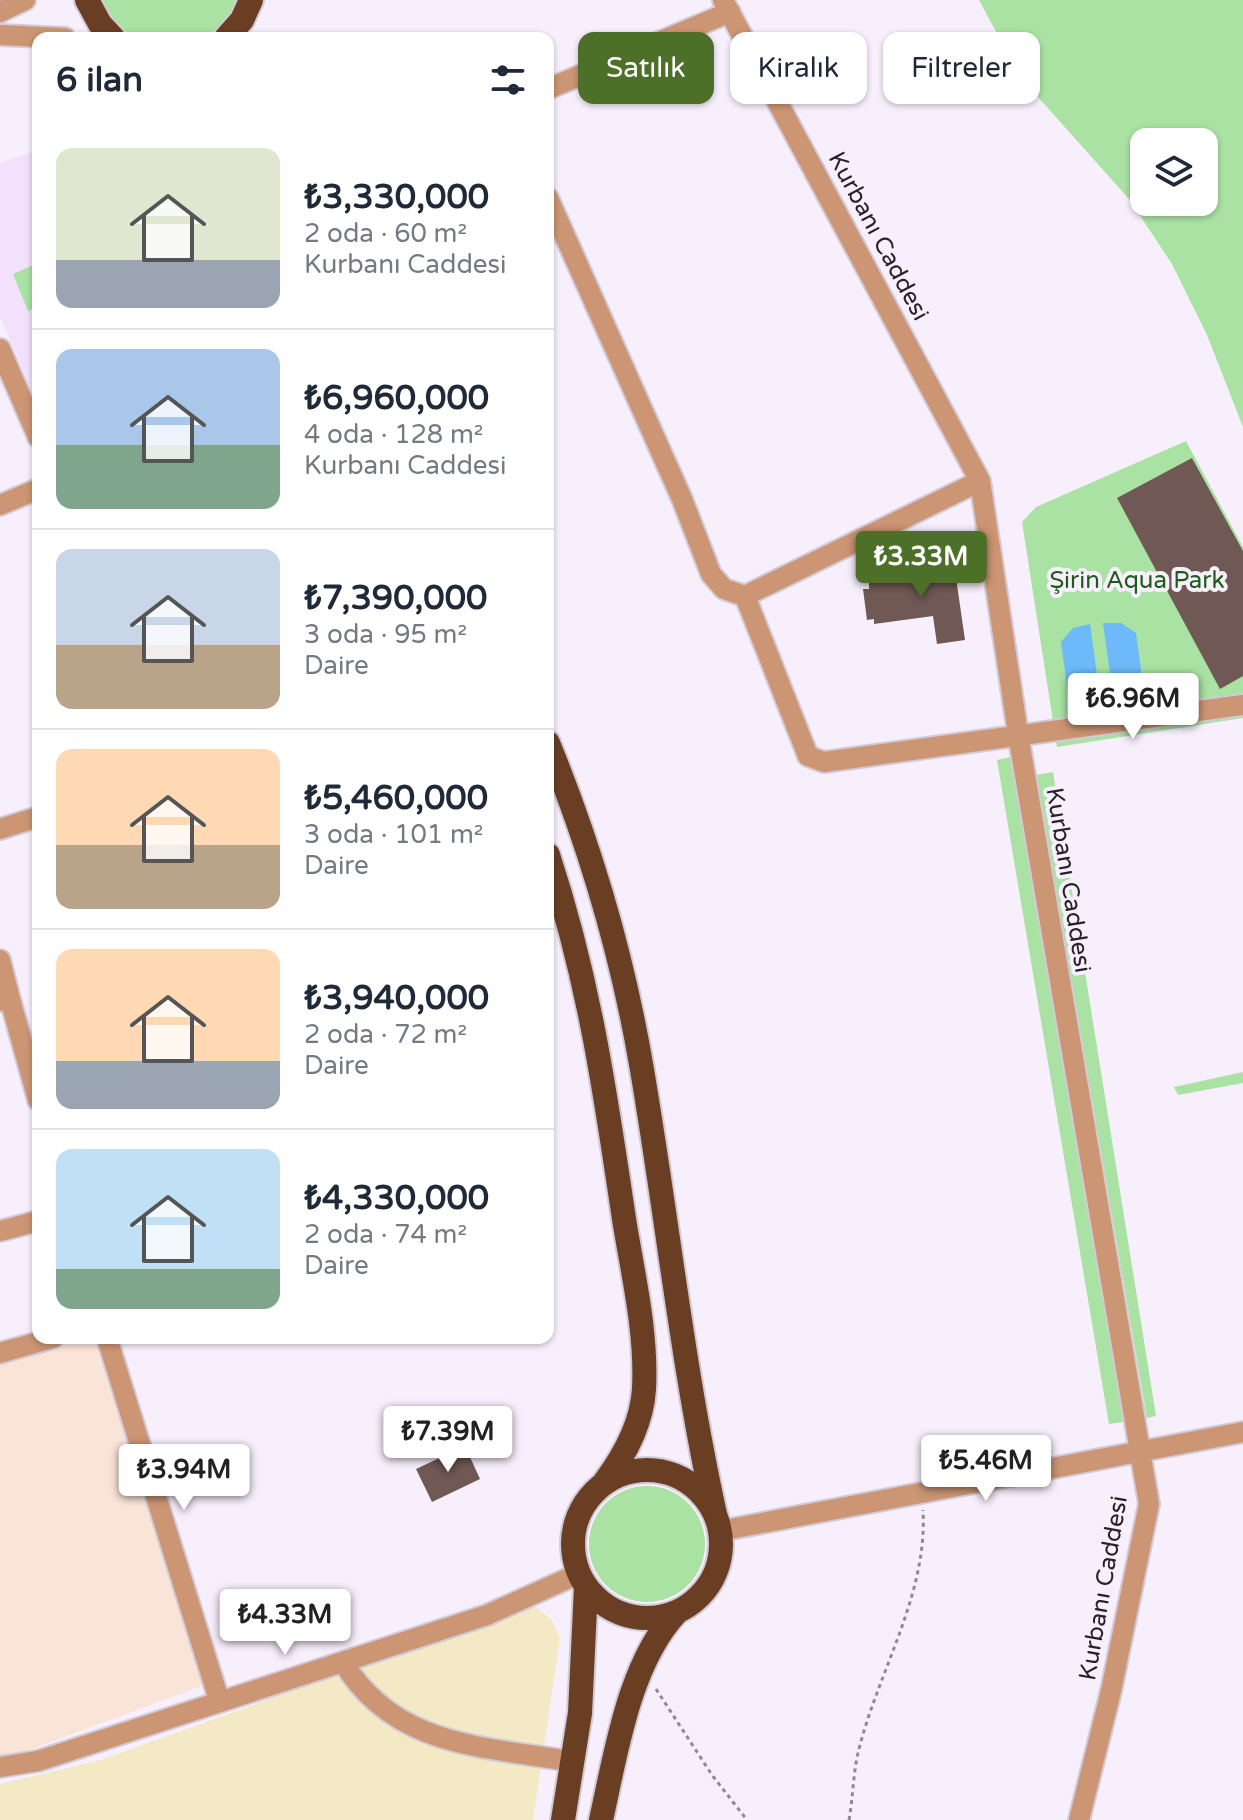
<!DOCTYPE html>
<html lang="tr">
<head>
<meta charset="utf-8">
<style>
  body { margin:0; font-family:"Varela Round",sans-serif; background:#f6f6f7; color:#1f2937; height:100vh; display:flex; flex-direction:column; font-size:30px; white-space:nowrap }
  * { box-sizing:border-box; margin:0 }
  p { font-size:26px; color:#747a83 }
  .icon { flex:none; width:44px; height:44px; fill:none; stroke:currentColor; stroke-width:2; stroke-linecap:round; stroke-linejoin:round }
  .map { position:relative; flex:1; overflow:hidden }
  .drawer { position:absolute; left:32px; top:32px; width:522px; height:1312px; display:flex; flex-direction:column; background:#fff; border-radius:16px; box-shadow:0 2px 6px #0004 }
  .drawer>* { flex:none }
  .top-card { position:absolute; left:578px; top:32px; width:544px; height:72px; display:flex; gap:16px }
  .fabs { position:absolute; left:1130px; top:128px; display:grid; gap:16px }
  .fabs a { display:grid; place-items:center; width:88px; height:88px; border-radius:16px; background:#fff; box-shadow:0 2px 6px #0004; font-size:40px }
  .price { position:absolute; translate:-50% -68px; padding:0 18px; border-radius:8px; background:#fff; color:#222; font-size:26px; line-height:52px; filter:drop-shadow(0 2px 4px #0008) }
  .price::after { content:''; position:absolute; left:50%; top:48px; width:24px; height:18px; margin-left:-12px; background:inherit; clip-path:polygon(0 0,100% 0,50% 100%) }
  .price.current { background:#4d7029; color:#fff }
  ul { padding:0; list-style:none }
  li { display:flex; align-items:center; gap:24px; height:200px; padding:0 24px }
  li+li { border-top:2px solid #e0e1e3 }
  li span { display:grid; place-items:center; flex:none; width:224px; height:160px; border-radius:16px; color:#555 }
  li>.icon { margin-inline-start:auto }
  span .icon { width:96px; height:96px; fill:#fffc; stroke-width:1 }
  li b { font-size:34px }
  h2 { display:flex; justify-content:space-between; align-items:center; height:96px; padding:0 24px; font-size:34px }
  .pill { padding:0 28px; border-radius:16px; background:#fff; box-shadow:0 2px 6px #0004; font-size:28px; line-height:72px }
  .pill.current { background:#4d7029; color:#fff }
  .map>svg:first-child { display:block }
</style>
</head>
<body>
<div class="map">
<svg width="1243" height="1820" viewBox="0 0 1243 1820">
  <rect width="100%" height="100%" fill="#f8effc"/>
  <!-- industrial -->
  <path fill="#fae4d7" d="M62,1338H97L225,1677L0,1761V1355Z"/>
  <!-- built -->
  <path fill="#f3e0fc" d="M38,150V405L0,316V163Z"/>
  <!-- green -->
  <path fill="#a9e2a3" fill-rule="evenodd" d="M99,0H239C213,51 182,38 133,38L109,18Z
    M979,0H1243V427L1207,335L1172,264L1129,199L1021,78ZM1144,142H1204V202H1144Z
    M38,263V307L28,311L13,274Z
    M1186,441L1243,547V718L1057,747L1022,522L1036,507Z
    M1014,756L1124,1422L1109,1424L997,760Z
    M1053,772L1156,1416L1147,1418L1036,775Z
    M1243,1072V1083L1178,1095L1174,1087Z
    M589 1544a58 58 0 1 1 116 0a58 58 0 1 1-116 0Z"/>
  <!-- sand -->
  <path fill="#f3e9c4" d="M532,1604L551,1619L560,1638L533,1820H0V1784L101,1760Z"/>
  <!-- water -->
  <path fill="#6db9f9" d="M1103,623H1121L1136,633L1145,699L1114,703Z
    M1090,624L1101,704L1070,708L1061,642L1073,628Z"/>
  <!-- building -->
  <path fill="#705854" d="M1192,458L1243,551V676L1220,689L1117,498Z
    M952,550L965,640L937,644L933,616L874,624V619L867,620L863,589H869V583L927,575L925,560Z
    M465,1446L480,1479L432,1502L416,1469Z"/>
  <g fill="none" stroke-linecap="round" stroke-linejoin="round">
    <defs>
      <path id="minor" d="M723,0L980,481L1018,734L1149,1504L1111,1691L1079,1820
        M0,12L25,0
        M0,35L65,38
        M548,89L730,12
        M548,198L682,499L711,574L724,589L745,596
        M0,349L38,437
        M980,481L745,596L808,756L824,762L1243,705
        M0,505L38,489
        M0,829L38,817
        M0,960L10,999L0,1001
        M10,999L38,1100
        M0,1231L38,1221
        M107,1338L219,1700
        M0,1353L53,1338
        M720,1531L1243,1432
        M343,1662C395,1748 484,1746 574,1762
        M0,1767L38,1761L487,1615L578,1574"/>
      <path id="highway" d="M87,0L100,24L113,38
        M226,38L242,20L251,0
        M548,743C590,846 622,954 641,1064C667,1214 682,1365 715,1514
        M548,855C589,980 605,1090 624,1219C633,1275 647,1332 644,1389C642,1424 625,1455 604,1483
        M573 1544a74 74 0 1 1 148 0a74 74 0 1 1-148 0Z
        M563,1820L580,1713L586,1587
        M601,1820C616,1753 629,1663 677,1612"/>
    </defs>
    <!-- minor casing -->
    <use href="#minor" stroke="#d2cad6" stroke-width="24"/>
    <!-- highway casing -->
    <use href="#highway" stroke="#d2cad6" stroke-width="28"/>
    <!-- path -->
    <path stroke="#908994" stroke-width="3" stroke-dasharray="4 4" stroke-linecap="butt" d="M656,1689L712,1775L747,1820
      M849,1820C853,1798 853,1775 858,1753C877,1673 928,1595 923,1510"/>
    <!-- minor -->
    <use href="#minor" stroke="#cc9573" stroke-width="20"/>
    <!-- highway -->
    <use href="#highway" stroke="#693e23" stroke-width="24"/>
  </g>
  <g text-anchor="middle" stroke-width="8" stroke-linejoin="round" paint-order="stroke">
    <!-- street labels -->
    <g font-size="24" fill="#27222a" stroke="#f8effc">
      <text transform="translate(879 236) rotate(62)" y="8">Kurbanı Caddesi</text>
      <text transform="translate(1069 880) rotate(81)" y="8">Kurbanı Caddesi</text>
      <text transform="translate(1103 1588) rotate(-80)" y="8">Kurbanı Caddesi</text>
    </g>
    <!-- park labels -->
    <g font-size="24" fill="#1b5c18" stroke="#f8effc">
      <text x="1137" y="588">Şirin Aqua Park</text>
    </g>
  </g>
</svg>
<div class="fabs">
<a><svg class="icon" aria-label="layers" viewBox="0 0 24 24"><path d="M12 4l9 5-9 5-9-5zM3 14l9 5 9-5"/></svg></a>
</div>
<b class="price current" style="left:921px;top:599px">₺3.33M</b>
<b class="price" style="left:1133px;top:741px">₺6.96M</b>
<b class="price" style="left:448px;top:1474px">₺7.39M</b>
<b class="price" style="left:986px;top:1503px">₺5.46M</b>
<b class="price" style="left:184px;top:1512px">₺3.94M</b>
<b class="price" style="left:285px;top:1657px">₺4.33M</b>
<div class="top-card">
<a class="pill current">Satılık</a>
<a class="pill">Kiralık</a>
<a class="pill">Filtreler</a>
</div>
<section class="drawer">
<h2>6 ilan<svg class="icon" aria-label="filters" viewBox="0 0 24 24"><path d="M4 7h16M4 17h16"/><circle cx="9" cy="7" r="2"/><circle cx="15" cy="17" r="2"/></svg></h2>
<ul>
<li><span style="background:linear-gradient(#dfe7d0 70%,#9aa5b1 0)"><svg class="icon" aria-label="home" viewBox="0 0 24 24"><path d="M3 11l9-7 9 7M6 9v11h12V9"/></svg></span><div><b>₺3,330,000</b><p>2 oda · 60 m²</p><p>Kurbanı Caddesi</p></div></li>
<li><span style="background:linear-gradient(#a9c7e8 60%,#7fa58c 0)"><svg class="icon" aria-label="home" viewBox="0 0 24 24"><path d="M3 11l9-7 9 7M6 9v11h12V9"/></svg></span><div><b>₺6,960,000</b><p>4 oda · 128 m²</p><p>Kurbanı Caddesi</p></div></li>
<li><span style="background:linear-gradient(#c9d6e8 60%,#b9a48a 0)"><svg class="icon" aria-label="home" viewBox="0 0 24 24"><path d="M3 11l9-7 9 7M6 9v11h12V9"/></svg></span><div><b>₺7,390,000</b><p>3 oda · 95 m²</p><p>Daire</p></div></li>
<li><span style="background:linear-gradient(#ffd9b3 60%,#b9a48a 0)"><svg class="icon" aria-label="home" viewBox="0 0 24 24"><path d="M3 11l9-7 9 7M6 9v11h12V9"/></svg></span><div><b>₺5,460,000</b><p>3 oda · 101 m²</p><p>Daire</p></div></li>
<li><span style="background:linear-gradient(#ffd9b3 70%,#9aa5b1 0)"><svg class="icon" aria-label="home" viewBox="0 0 24 24"><path d="M3 11l9-7 9 7M6 9v11h12V9"/></svg></span><div><b>₺3,940,000</b><p>2 oda · 72 m²</p><p>Daire</p></div></li>
<li><span style="background:linear-gradient(#bfe0f5 75%,#7fa58c 0)"><svg class="icon" aria-label="home" viewBox="0 0 24 24"><path d="M3 11l9-7 9 7M6 9v11h12V9"/></svg></span><div><b>₺4,330,000</b><p>2 oda · 74 m²</p><p>Daire</p></div></li>
</ul>
</section>
</div>
</body>
</html>
